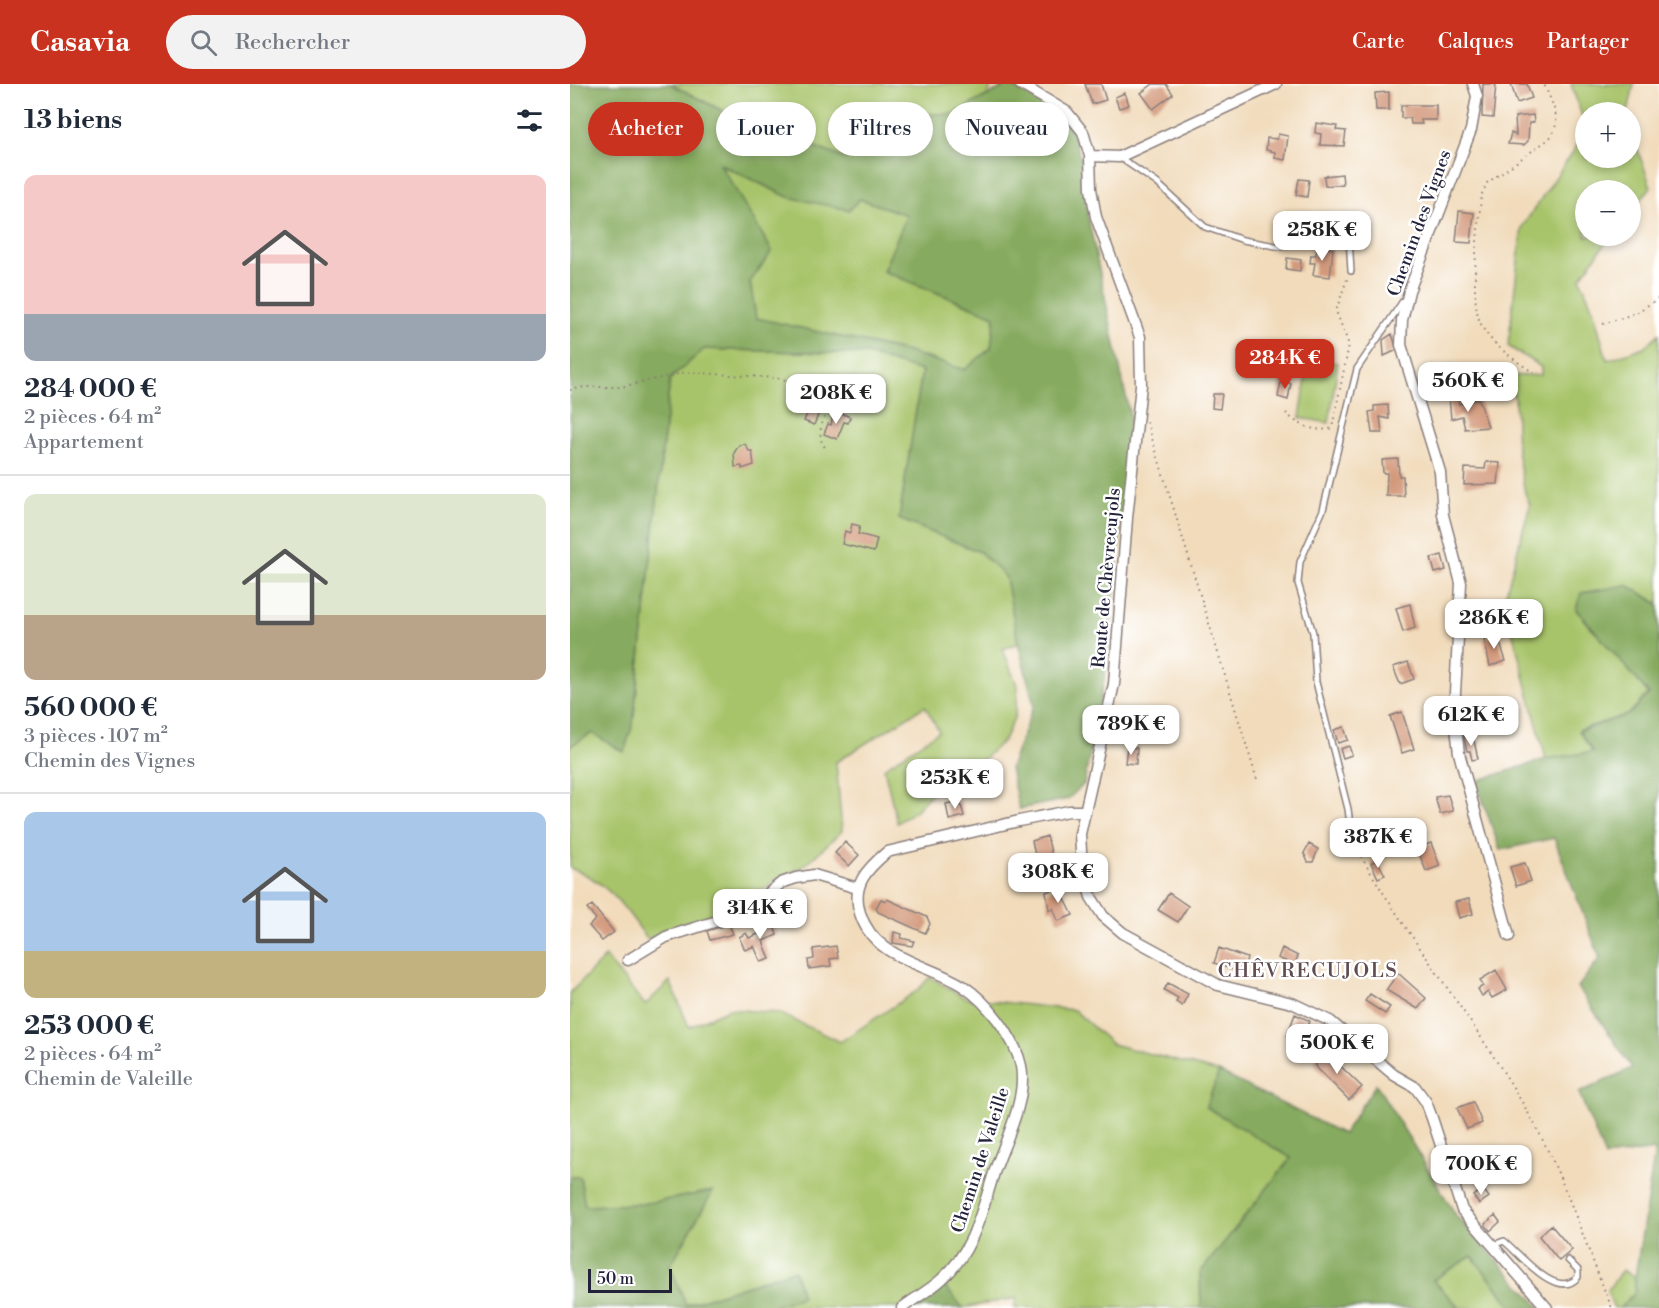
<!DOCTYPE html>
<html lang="fr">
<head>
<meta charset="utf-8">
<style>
  body { margin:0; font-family:"Libre Bodoni",serif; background:#f2f2f3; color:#1f2937; height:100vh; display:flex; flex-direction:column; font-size:22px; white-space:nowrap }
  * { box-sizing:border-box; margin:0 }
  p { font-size:20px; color:#747a83 }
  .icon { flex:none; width:33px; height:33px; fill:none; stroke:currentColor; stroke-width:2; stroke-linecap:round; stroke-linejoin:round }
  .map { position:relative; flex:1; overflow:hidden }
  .drawer { display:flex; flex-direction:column; background:#fff; width:570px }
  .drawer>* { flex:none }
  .hud { position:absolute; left:18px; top:18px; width:570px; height:54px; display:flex; gap:12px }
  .fabs { position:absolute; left:1005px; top:18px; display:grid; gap:12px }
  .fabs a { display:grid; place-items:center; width:66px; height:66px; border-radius:50%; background:#fff; box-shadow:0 3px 9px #0003; font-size:30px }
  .scale { position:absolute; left:18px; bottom:15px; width:84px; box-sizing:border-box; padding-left:6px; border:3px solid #22223b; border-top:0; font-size:16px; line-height:21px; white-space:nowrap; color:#22223b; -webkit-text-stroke:4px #fff; paint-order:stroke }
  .price { position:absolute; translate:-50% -51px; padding:0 14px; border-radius:12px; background:#fff; color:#222; font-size:20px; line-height:39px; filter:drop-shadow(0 2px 3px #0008) }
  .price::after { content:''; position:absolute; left:50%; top:36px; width:18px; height:14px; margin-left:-9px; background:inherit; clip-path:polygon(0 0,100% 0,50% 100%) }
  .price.current { background:#c8321e; color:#fff }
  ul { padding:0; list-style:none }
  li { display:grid; align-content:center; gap:12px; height:318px; padding:0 24px }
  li+li { border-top:2px solid #e0e1e3 }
  li span { display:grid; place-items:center; height:186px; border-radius:12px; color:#555 }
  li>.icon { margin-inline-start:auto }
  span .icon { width:108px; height:108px; fill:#fffc; stroke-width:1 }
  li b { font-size:26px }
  h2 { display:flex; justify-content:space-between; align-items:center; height:72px; padding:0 24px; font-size:26px }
  .tag { padding:0 21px; border-radius:27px; background:#fff; box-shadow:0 3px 9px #0003; font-size:21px; line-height:54px }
  .tag.current { background:#c8321e; color:#fff }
  header { display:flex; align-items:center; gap:36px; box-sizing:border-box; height:84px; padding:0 30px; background:#c8321e; color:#fff }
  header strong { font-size:28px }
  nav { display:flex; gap:33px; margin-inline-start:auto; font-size:21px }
  .search { width:420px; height:54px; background:#f2f2f3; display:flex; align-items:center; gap:15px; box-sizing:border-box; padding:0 21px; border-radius:33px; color:#747a83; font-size:22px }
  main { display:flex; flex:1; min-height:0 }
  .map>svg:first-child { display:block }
</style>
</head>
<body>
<header>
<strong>Casavia</strong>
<div class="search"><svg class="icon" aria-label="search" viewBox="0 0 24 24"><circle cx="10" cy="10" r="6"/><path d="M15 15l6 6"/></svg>Rechercher</div>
<nav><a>Carte</a><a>Calques</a><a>Partager</a></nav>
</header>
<main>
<section class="drawer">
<h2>13 biens<svg class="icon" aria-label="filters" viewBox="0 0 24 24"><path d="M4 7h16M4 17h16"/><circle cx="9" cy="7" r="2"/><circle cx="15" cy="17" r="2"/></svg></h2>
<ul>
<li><span style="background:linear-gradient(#f6c9c9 75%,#9aa5b1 0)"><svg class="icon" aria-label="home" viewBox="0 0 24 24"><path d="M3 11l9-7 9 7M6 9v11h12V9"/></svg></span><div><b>284 000 €</b><p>2 pièces · 64 m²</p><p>Appartement</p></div></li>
<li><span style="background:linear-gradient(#dfe7d0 65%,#b9a48a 0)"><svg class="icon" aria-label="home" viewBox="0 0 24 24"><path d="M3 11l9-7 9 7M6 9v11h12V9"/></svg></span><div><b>560 000 €</b><p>3 pièces · 107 m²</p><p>Chemin des Vignes</p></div></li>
<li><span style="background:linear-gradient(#a9c7e8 75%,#c2b280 0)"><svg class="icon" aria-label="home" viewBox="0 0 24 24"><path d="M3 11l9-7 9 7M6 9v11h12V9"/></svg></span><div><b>253 000 €</b><p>2 pièces · 64 m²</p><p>Chemin de Valeille</p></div></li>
</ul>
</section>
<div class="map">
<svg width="1089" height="1224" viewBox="0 0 1089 1224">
  <rect width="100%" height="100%" fill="#fff"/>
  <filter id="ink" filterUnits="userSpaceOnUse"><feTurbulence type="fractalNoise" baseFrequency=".0167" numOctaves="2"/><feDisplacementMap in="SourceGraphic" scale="12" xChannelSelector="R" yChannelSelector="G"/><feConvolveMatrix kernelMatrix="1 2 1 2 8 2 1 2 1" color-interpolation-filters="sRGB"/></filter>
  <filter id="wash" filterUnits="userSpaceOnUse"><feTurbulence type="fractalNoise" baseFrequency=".008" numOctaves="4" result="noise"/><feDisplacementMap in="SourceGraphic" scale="24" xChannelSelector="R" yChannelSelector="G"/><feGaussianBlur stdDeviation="1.35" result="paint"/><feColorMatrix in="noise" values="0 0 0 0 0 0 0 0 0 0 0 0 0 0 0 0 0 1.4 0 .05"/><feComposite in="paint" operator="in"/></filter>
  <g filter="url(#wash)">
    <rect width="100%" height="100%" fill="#f1dbbb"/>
    <!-- green -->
    <path fill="#a8c46b" stroke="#657353" stroke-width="1.5" d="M100,0H422L418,11L384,30L353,31L326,62L273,74L151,26Z
      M1001,0H1064L1058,28H1016L1015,41Z
      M1061,47L1081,103L1061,128L1060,106H1016V152H1041L1010,194L1023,225L1037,276L1074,263L1089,250V520L1057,501L1006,526L1079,609L1059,630L1009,646L1023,668L976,675L934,516L960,421L955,409L947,367L945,314L934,292L971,291V283L938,262L952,143L1015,50L1016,74H1060Z
      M149,80L218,113L289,115L338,131L313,187L425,232L421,264L395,286L338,268L186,234L180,198Z
      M134,265L296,270L352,287L329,435L410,468L436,493L448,559L433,565L448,604L445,632L434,656L398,689L361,710L346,726L327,739L314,684L369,647L355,622L266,678L272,747L234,782L209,794L174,821L95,845L78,856C56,825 37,796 0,784V662L22,649L63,640L100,295Z
      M739,275L768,279L759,339L730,334Z
      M35,873L75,921L100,897L119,943L158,925L209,929L270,958L348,906L360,893L395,914L504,926L542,960L649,988L636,1023L722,1073L630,1189L631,1224H444L447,1214L393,1224L374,1202L342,1224H198L232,1213L224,1186L116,1221L100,1182L142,1108L72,1120L15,1122L10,1093H0V909Z
      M902,1172L939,1219L943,1224H890L863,1196Z
      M1052,1186L1065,1193V1208L1050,1224H1044L1037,1207Z"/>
    <!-- forest -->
    <path fill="#86aa5f" stroke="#54664d" stroke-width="1.5" fill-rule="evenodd" d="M0,0H100L151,26L273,74L326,62L353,30H383L439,0L497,35L512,78L518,133L562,341L536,585L514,700L498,715L449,725L440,684L464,621L448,559L436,493L410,468L329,435L352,287L296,270L134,265L100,295L63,640L54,668L22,649L0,662ZM150,80L218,113L279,126L290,115L337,131L313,187L425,232L421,264L394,286L338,268L186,234L180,198L202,167Z
      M1057,501L1089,520V1224H1050L1065,1208V1193L1085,1066L1035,1073L1009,1009L1062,984L1008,903L1030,874L984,754L930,766L906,697L976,675L1023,668L1009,647L1059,630L1079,610L1006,525L1011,509Z
      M649,988L773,1050L806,1000L887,1133L971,1224H943L902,1172L863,1196L890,1224H631L630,1189L721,1074L636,1023Z
      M0,1093H10L15,1122L72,1120L143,1107L100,1182L116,1221L224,1186L232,1213L198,1224H0Z
      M374,1202L393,1224H342Z"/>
    <g id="blocks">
      <!-- building -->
      <path fill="#d3997b" d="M515,0H531L536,16L522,20Z
        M583,0H596L603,10L583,25L571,9Z
        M913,0H926L923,34L912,33Z
        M941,0H957L962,14L947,19Z
        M819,8V26H806L805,9Z
        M555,9L559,21L549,24L545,13Z
        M831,21H866V36H851L852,40H841L840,34H831Z
        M963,31L964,38L959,39L958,57L954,61L938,60L941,49L946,51L945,33Z
        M746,39L767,42L766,46L776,47L774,62L750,61L751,50L745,49Z
        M708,50L718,52L715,76L705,74V68L696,66L697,54L707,55Z
        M772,90L773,100L755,102L754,92Z
        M729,95L739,96L737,113L726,111Z
        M889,127L904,129L901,159L886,158Z
        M747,163L763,165L760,193L743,191L745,179H740L741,171H746Z
        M717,174L731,176L730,187L716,185Z
        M822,250L827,266L814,272L813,256Z
        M711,297L721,299L718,316L708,313Z
        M643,310H652L650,325L642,324Z
        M887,311L889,320L909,315L918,343L895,345L892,332L881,335L879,313Z
        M244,313L254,316L244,341L234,337Z
        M818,321L819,335L810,333L812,349H802L799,328L804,327V322Z
        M264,326L280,333L278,339L274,338L267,355L254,350L258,340L261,341Z
        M175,360L179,367H182L184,381L172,385V382L165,383L164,369L169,361Z
        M828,375L829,392H833L834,412H816L817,389H813L812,376Z
        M916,378L930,379L928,400L894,401L895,384L915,385Z
        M282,440L290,442L288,450L307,455L304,468L272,460L275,447L280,449Z
        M872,471L876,486L865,489L861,474Z
        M840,520L845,544L833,548L826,524Z
        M927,550L936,577L920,582L914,555Z
        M838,578L844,595L830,600L823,583Z
        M905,614H919L921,638L904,639Z
        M832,628L844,665L832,669L820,632Z
        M774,643L778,656L768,659L764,646Z
        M903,652L908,675L902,676L900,667H897L894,653Z
        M779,662L782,671L773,674L770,665Z
        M557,663L567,664L566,680L555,679Z
        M878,711L883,727L870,730L865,713Z
        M390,717L394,732L379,736L376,720Z
        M477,752L482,772L486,771L489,780L472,785L474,796L461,799L459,790L468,786L462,757Z
        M275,758L289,771L279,782L265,769Z
        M861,759L870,782L856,787L847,764Z
        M739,760L748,765L743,778H738L734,769Z
        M807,776L815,791L808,794L801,779Z
        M955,779L961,797L946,802L940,783Z
        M489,803L503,831L488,837L483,824L479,826L476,808Z
        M599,809L618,822L608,838L588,826Z
        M311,815L316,817L317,815L357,833L360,840L355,849L308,828L306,824Z
        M899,815L903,830L889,834L885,818Z
        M22,821L44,848L32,857L19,842L26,835L17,825Z
        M201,833L207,851L193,857L200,875L191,878L184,862L175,866L169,853L176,849L179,854L195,847L191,836Z
        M159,840L163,850L140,856L137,847Z
        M324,848L332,850L331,854L344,857L342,862L323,859Z
        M266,862L268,874L260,875L261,882L239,885L238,876L244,875L243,865Z
        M649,864L677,874L673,889L644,879Z
        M712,864L728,872L724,881L708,874Z
        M926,886L937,906L922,914L918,908L912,912L908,905L913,902L910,896Z
        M828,889L856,914L848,925L816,906Z
        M598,899L618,910L612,922L606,918L608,914L594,906Z
        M800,910L820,923L815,930L795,917Z
        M725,930L740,937L731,958L717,952Z
        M754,966L792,1003L779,1016L747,984L744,976Z
        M903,1018L912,1039L897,1045L887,1024Z
        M904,1063L908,1073L913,1070L920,1085L911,1090L905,1079L900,1081L894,1068Z
        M913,1105L919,1113L909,1120L903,1112Z
        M925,1131L930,1138L920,1147L915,1140Z
        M981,1141L1002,1166L989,1177L969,1152Z"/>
    </g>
  </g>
  <g filter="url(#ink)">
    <use href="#blocks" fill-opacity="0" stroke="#8a7e7b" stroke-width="1.5"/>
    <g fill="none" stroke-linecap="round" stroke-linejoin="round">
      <defs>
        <path id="service" d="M549,73L587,99L635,143L673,156L711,163L757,146L779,153L781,187
          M782,756L778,725L746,598L743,549L728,499L730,478L753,426L787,285L833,217
          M923,1161L934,1157C951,1171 987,1217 1008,1193V1186L998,1176"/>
        <path id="minor" d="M450,0L497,28L513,48L520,72L521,105L526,133L570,253L571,301L557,434L544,600L510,750L512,784L521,813L533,832L553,849L648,901L722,919L760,937L824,991L845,1003L856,1018L862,1034L892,1126L977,1224
          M903,0L907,12L901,46L839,207L832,236L831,261L870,388L873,431L891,499L884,627L889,669L939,852
          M520,72L549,73L706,0
          M58,876L96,853L176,828L211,799L226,794L244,791L287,804
          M332,1224C345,1214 360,1206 372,1195C404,1167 412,1125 425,1086C436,1055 457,1015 451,982C445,953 417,918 393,902C356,879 304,875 290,829C281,801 297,785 317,768L449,737L499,727H514"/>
      </defs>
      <!-- service casing -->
      <use href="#service" stroke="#8a7e7b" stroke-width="8"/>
      <!-- minor casing -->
      <use href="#minor" stroke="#8a7e7b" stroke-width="13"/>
      <!-- path -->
      <path stroke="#8a7e7b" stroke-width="2" stroke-dasharray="1.5 4.5" stroke-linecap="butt" d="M1033,240L1066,229L1089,214
        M964,289C945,276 919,260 910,238C899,212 909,142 911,112L917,99L979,55C994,37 982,20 974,0
        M0,306L14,303H51L117,288L206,294L242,302L265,311C258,325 243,349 255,363
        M716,329C727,341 746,349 762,344L779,261L766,227L777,195
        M577,338L688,699
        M785,762C838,855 907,939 960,1032C994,1092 1015,1161 1042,1224"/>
      <!-- service -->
      <use href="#service" stroke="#fff" stroke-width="5"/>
      <!-- minor -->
      <use href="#minor" stroke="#fff" stroke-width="10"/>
    </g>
  </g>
  <g text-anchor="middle" stroke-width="5" stroke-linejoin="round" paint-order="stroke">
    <!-- street labels -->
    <g font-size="18" fill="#22223b" stroke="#fff">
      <text transform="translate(849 139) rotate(-70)" y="6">Chemin des Vignes</text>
      <text transform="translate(536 494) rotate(-85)" y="6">Route de Chèvrecujols</text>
      <text transform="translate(410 1076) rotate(-72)" y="6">Chemin de Valeille</text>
    </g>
    <!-- neighbourhood labels -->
    <g font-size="20" letter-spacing="1.5" fill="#604c51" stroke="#fff">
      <text x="738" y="893">CHÊVRECUJOLS</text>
    </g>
  </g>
</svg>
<div class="fabs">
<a>+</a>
<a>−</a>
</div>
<div class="scale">50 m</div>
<b class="price" style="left:752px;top:178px">258K €</b>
<b class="price current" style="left:715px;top:306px">284K €</b>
<b class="price" style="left:898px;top:329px">560K €</b>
<b class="price" style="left:266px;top:341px">208K €</b>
<b class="price" style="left:924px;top:566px">286K €</b>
<b class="price" style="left:901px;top:663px">612K €</b>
<b class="price" style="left:561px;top:672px">789K €</b>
<b class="price" style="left:385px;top:726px">253K €</b>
<b class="price" style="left:808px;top:785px">387K €</b>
<b class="price" style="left:488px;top:820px">308K €</b>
<b class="price" style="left:190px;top:856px">314K €</b>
<b class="price" style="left:767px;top:991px">500K €</b>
<b class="price" style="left:911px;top:1112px">700K €</b>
<div class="hud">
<a class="tag current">Acheter</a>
<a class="tag">Louer</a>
<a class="tag">Filtres</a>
<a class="tag">Nouveau</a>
</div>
</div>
</main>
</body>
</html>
